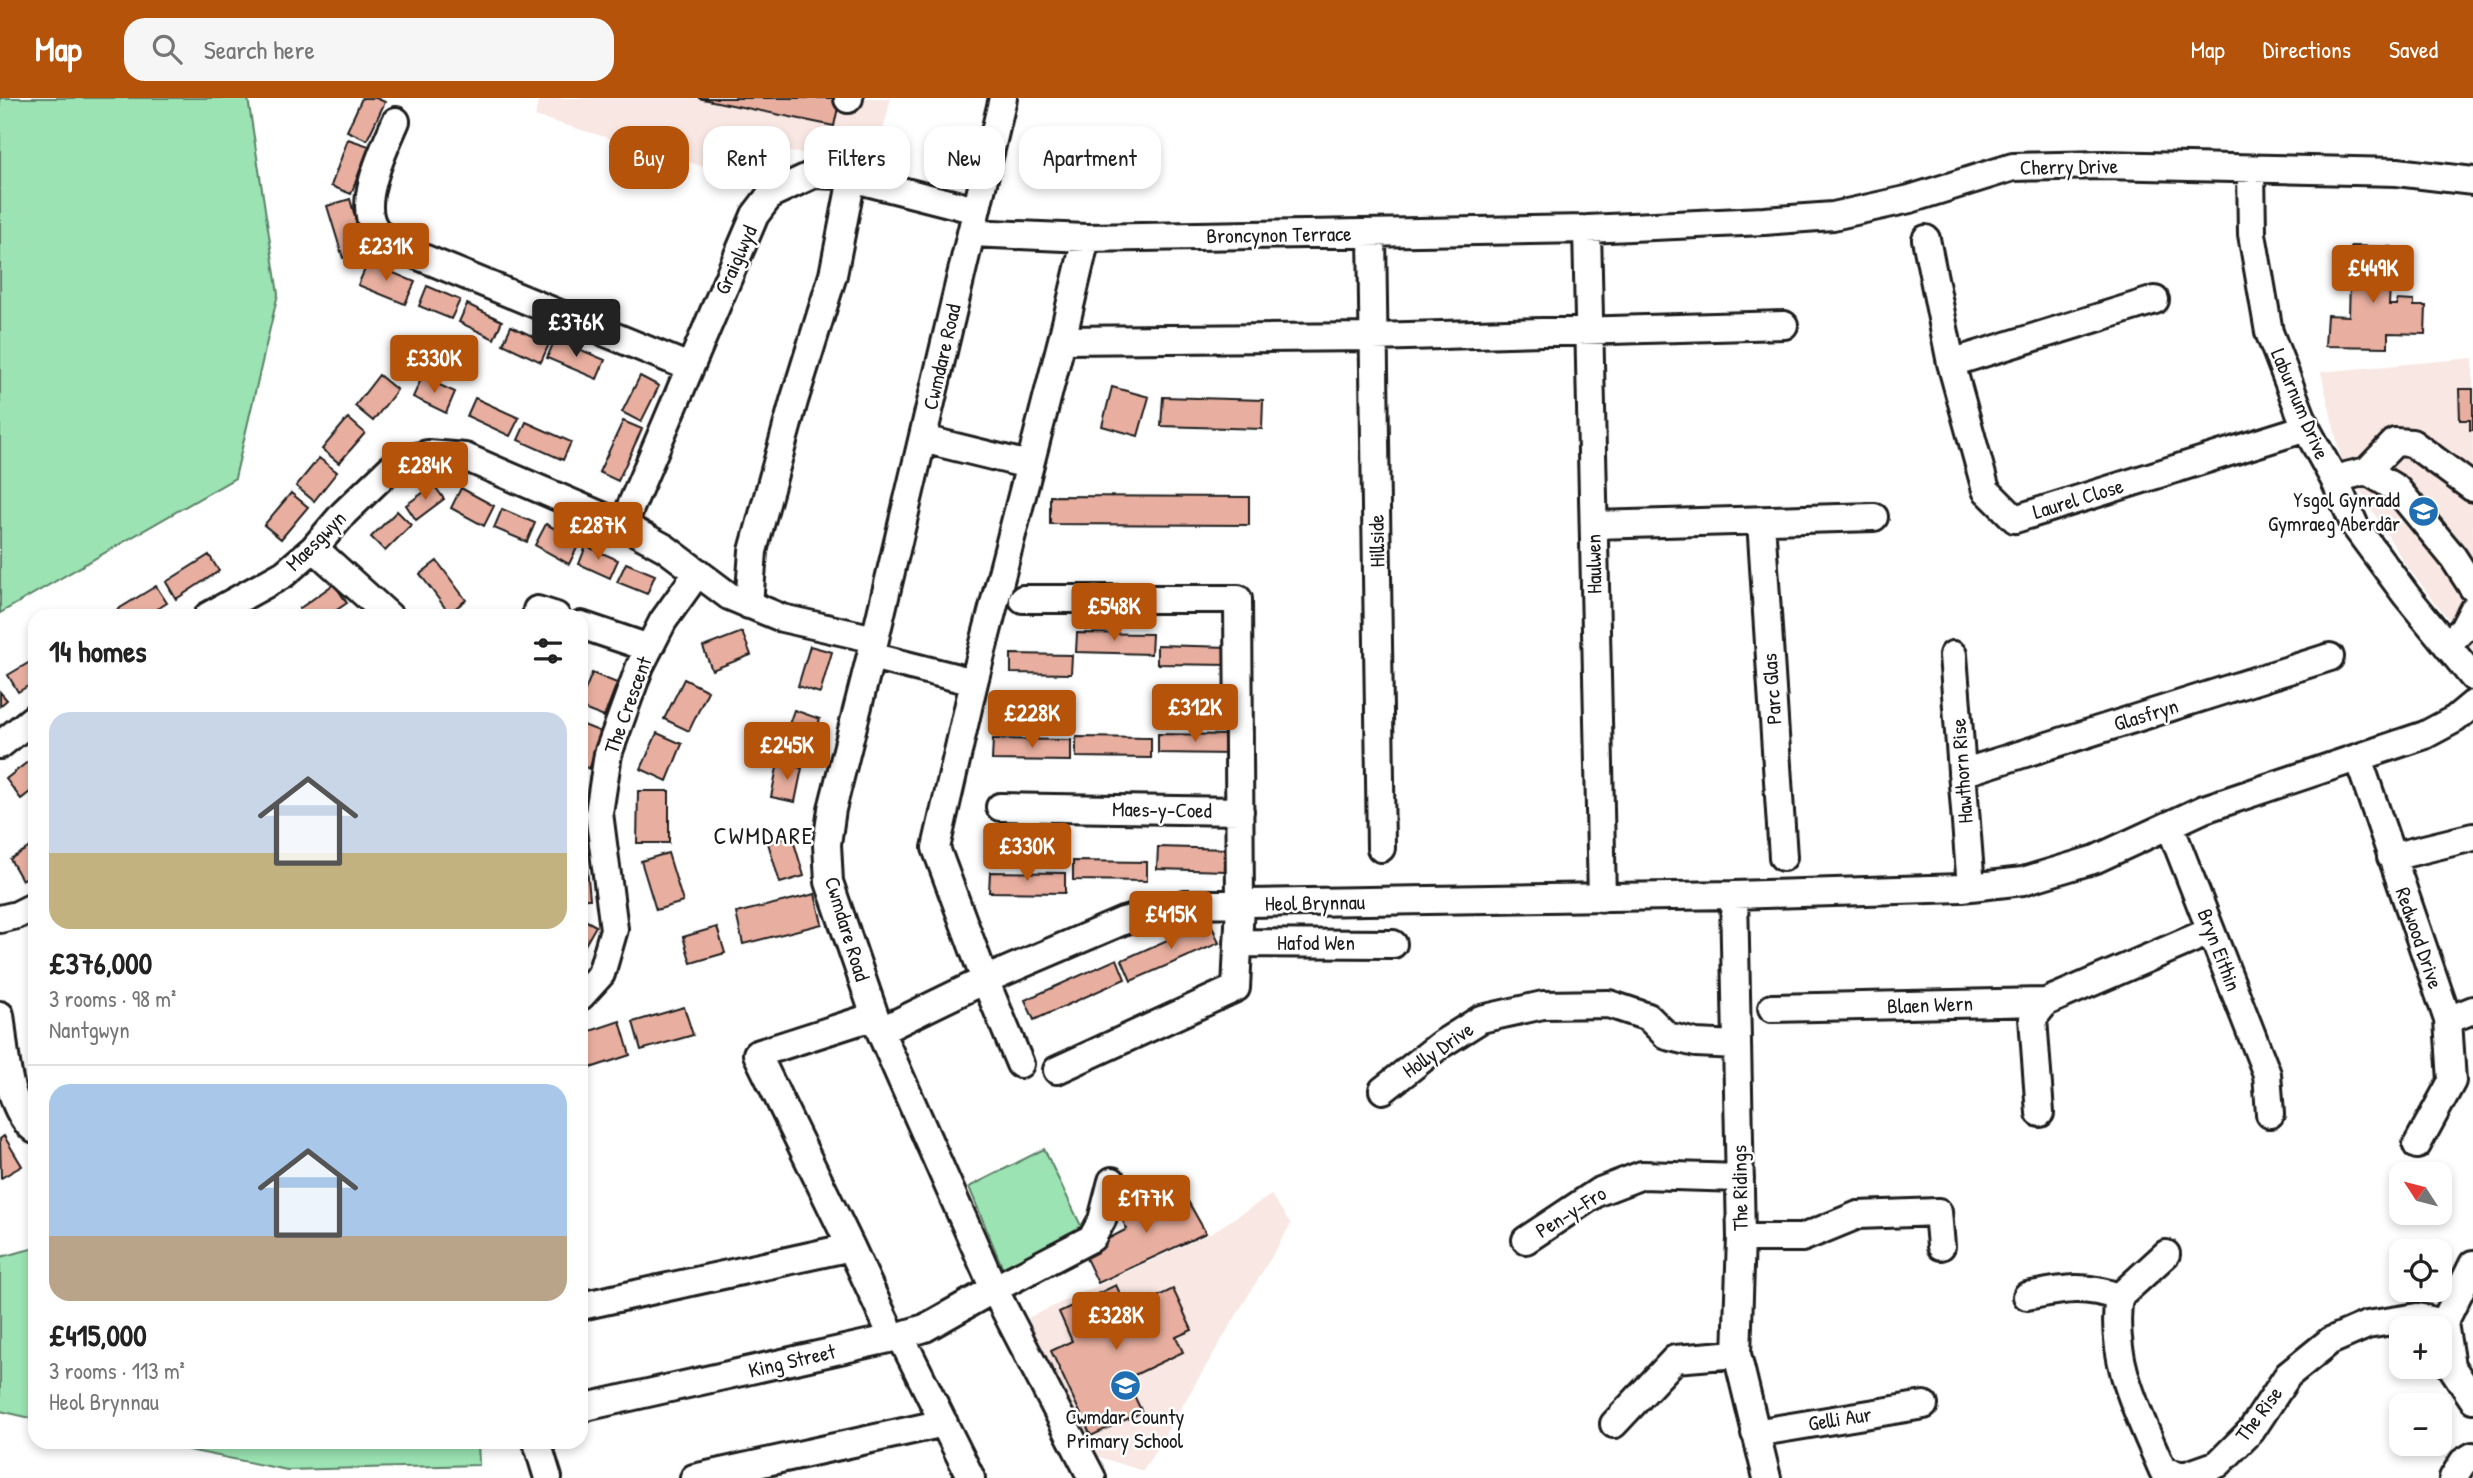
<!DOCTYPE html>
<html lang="en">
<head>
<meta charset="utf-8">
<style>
  body { margin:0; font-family:"Patrick Hand",sans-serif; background:#f6f6f6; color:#222; height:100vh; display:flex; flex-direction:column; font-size:26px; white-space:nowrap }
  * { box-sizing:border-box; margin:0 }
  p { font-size:23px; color:#767676 }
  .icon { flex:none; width:38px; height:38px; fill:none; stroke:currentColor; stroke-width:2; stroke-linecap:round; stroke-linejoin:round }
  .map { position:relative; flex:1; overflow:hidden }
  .drawer { position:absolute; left:28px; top:511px; width:560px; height:840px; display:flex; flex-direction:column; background:#fff; border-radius:21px; box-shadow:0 4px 10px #0003 }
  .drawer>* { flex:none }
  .guide { position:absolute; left:609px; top:28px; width:665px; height:63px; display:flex; gap:14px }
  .needle { width:46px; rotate:306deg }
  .buttons { position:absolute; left:2389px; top:1064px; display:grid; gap:14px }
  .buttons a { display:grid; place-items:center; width:63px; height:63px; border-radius:14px; background:#fff; box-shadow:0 4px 10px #0003; font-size:35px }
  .price { position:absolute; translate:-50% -60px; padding:0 16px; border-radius:7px; background:#b45309; color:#fff; font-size:23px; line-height:46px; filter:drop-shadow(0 2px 4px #0008) }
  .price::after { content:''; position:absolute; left:50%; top:42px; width:21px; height:16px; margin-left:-10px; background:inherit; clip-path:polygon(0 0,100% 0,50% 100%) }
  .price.selected { background:#222; color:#fff }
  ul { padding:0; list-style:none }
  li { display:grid; align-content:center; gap:14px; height:371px; padding:0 21px }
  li+li { border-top:2px solid #e0e0e0 }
  li span { display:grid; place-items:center; height:217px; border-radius:21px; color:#555 }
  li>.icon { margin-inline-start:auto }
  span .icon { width:126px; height:126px; fill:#fffc; stroke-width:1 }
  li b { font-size:30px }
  h2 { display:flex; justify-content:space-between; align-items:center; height:84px; padding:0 21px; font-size:30px }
  .chip { padding:0 24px; border-radius:21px; background:#fff; box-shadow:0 4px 10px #0003; font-size:24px; line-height:63px }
  .chip.selected { background:#b45309; color:#fff }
  header { display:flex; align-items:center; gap:42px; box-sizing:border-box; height:98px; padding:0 35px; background:#b45309; color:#fff }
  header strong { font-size:33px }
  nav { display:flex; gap:38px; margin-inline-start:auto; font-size:24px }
  .search { width:490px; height:63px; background:#f6f6f6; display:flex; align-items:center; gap:18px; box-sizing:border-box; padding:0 24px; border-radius:21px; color:#767676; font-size:26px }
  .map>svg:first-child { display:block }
</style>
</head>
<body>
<header>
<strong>Map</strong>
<div class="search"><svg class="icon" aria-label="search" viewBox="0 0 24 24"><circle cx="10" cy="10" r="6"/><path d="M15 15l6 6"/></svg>Search here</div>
<nav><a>Map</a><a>Directions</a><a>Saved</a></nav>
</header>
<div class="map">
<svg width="2473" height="1380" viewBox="0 0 2473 1380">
  <rect width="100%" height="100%" fill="#fff"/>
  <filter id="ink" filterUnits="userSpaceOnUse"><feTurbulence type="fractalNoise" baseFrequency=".0143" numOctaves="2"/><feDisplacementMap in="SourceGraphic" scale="14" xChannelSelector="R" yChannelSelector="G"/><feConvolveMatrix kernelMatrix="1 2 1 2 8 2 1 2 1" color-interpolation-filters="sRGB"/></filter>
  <g filter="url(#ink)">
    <!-- built -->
    <path fill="#f8e7e2" d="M539,0H891L876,62L779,53L735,78L535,18Z
      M2473,260V552L2405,466L2341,361L2321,274Z
      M1271,1097L1291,1126L1143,1373L1084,1354L1028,1220L1211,1135Z"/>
    <!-- green -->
    <path fill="#9be3b2" stroke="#5c8067" stroke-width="2" d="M0,0H248L278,196L235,380L0,515Z
      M1044,1051L1084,1134L1005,1176L969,1089Z
      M35,1150V1321L0,1313V1159Z
      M149,1344H478L479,1367L287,1372Z"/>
    <!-- building -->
    <path fill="#e8afa0" stroke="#1c1c1c" stroke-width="2" d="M362,0H376L385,4L367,42L347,33Z
      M698,0H840L834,28Z
      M348,41L369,48L351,96L331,88Z
      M350,101L365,154L343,160L327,108Z
      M2351,148L2392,149L2389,207H2397V202L2414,203V208H2426L2425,236L2388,235V249L2325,248L2327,217L2349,218Z
      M368,164L415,184L405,206L358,187Z
      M427,188L460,202L451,221L419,208Z
      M467,206L502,223L494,241L459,224Z
      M511,228L549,246L541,264L503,246Z
      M555,241L605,262L597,281L547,260Z
      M379,277L397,292L373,323L355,308Z
      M640,278L659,288L641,324L622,314Z
      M422,279L455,294L446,315L413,299Z
      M1112,289L1149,299L1138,338L1102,328Z
      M2459,291H2473V332H2470V322H2460Z
      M1163,299L1263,302L1262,331L1161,328Z
      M475,300L519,320L510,338L467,318Z
      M348,320L365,335L339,365L322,351Z
      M623,323L642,331L618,383L599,374Z
      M526,324L571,344L563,362L518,342Z
      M319,360L337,374L314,403L296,388Z
      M434,387L444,401L416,422L406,407Z
      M461,390L494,408L484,428L451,410Z
      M291,395L308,409L281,441L264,427Z
      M1050,398L1249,399V427L1050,426Z
      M502,411L535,425L527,444L494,430Z
      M397,413L411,427L385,453L371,439Z
      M546,426L580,444L569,466L535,447Z
      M586,448L618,462L610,480L579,466Z
      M209,457L219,473L176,501L166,484Z
      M437,463L466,502L449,515L420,476Z
      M626,465L655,477L647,496L617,484Z
      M334,486L347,505L328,518H304L299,511Z
      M156,488L167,505L146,518H113L112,515Z
      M742,534L751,557L712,572L703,549Z
      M1077,535L1152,536L1151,556L1076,554Z
      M1157,547L1230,549V567L1157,566Z
      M810,548L832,554L820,595L798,588Z
      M1011,556L1072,557L1071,576L1011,575Z
      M35,561V584L18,594L8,577Z
      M592,575L617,585L604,619L581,610V602Z
      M684,581L708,593L689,633L664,621Z
      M0,594L7,602L0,608Z
      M794,612L820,621L807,657L781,649Z
      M581,626L604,635L589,671L581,667Z
      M657,635L682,646L667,683L641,671Z
      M1158,636L1232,637L1231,656L1158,655Z
      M1076,639L1151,640V660L1076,659Z
      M993,641L1071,642V663L992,662Z
      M35,658V690L21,701L6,681Z
      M778,665L802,670L795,704L771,699Z
      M581,680H584L583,733H581Z
      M638,693H669V745H637Z
      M792,738L804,778L780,785L768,745Z
      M35,746V775L22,782L10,761Z
      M585,749L590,801H581V750Z
      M1158,749L1228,751L1227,773L1157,771Z
      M668,755L683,804L656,812L641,763Z
      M1073,763L1147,764V783L1073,782Z
      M990,774L1065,775V795L989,794Z
      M815,796L822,826L743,846L736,815Z
      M581,820L596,828L581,854Z
      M1210,823L1219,845L1131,883L1122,862Z
      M717,829L725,855L691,865L683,839Z
      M1117,861L1125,881L1034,922L1025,902Z
      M684,909L693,937L641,952L633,924Z
      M620,923L630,957L581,973V936Z
      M4,1038L22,1068L1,1080L0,1041Z
      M1180,1089L1206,1135L1098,1185L1083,1154L1127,1131L1119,1116Z
      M1116,1187L1128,1213L1173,1191L1192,1232L1176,1239L1183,1254L1126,1281L1142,1314L1091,1338L1051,1253L1072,1243L1059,1214Z"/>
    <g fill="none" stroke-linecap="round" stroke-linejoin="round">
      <defs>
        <path id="minor" d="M1003,0L875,541L832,711L827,746L829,784L880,933L994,1191L1092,1380
          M848,1L849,0
          M396,23C385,49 358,103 374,129C378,136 388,143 394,148L689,269
          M2251,72L2252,136L2269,234L2306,330L2334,381L2355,428L2406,497L2473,579
          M1587,131L1602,800
          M971,135L1086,140L1587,131L1764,123L1833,118L1910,101L2013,69L2103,67L2397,74L2473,83
          M1372,135L1381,750
          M1926,141L1951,265L1986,392L2015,421L2306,330
          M1062,242L1374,239L1784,227
          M1951,265L2155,202
          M923,341L1029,367
          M2367,373L2395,344L2412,345L2473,390
          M2334,381L2367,373L2397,391L2453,459L2473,490
          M1761,423L1783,759
          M623,427L755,117L771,96L814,76L839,77L976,112
          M1594,427L1874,419
          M314,450L389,518
          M1023,501H1238L1240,806L1236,890L1057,972
          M749,507L753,453L794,303L833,177L852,80
          M537,512L556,518
          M208,518L284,476L314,450L344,415L396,365L428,356L465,359L623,427L665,450L729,498L782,520L875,541
          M581,527L649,550
          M2447,547L2463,531L2473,512
          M1953,557L1971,789
          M871,558L974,584
          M0,647L35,619
          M2358,660L2448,922L2452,983L2417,1047
          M1962,675L2330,559
          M1000,709L1240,713
          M2170,728L2267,976L2270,1016
          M2391,759L2473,739
          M1734,797L1741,1140L1737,1256L1767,1380
          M0,821L17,817L35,808
          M1238,845L1393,846
          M581,898L601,876L614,831L599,715L608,656L640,568L663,523L698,474
          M1772,910L2046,904
          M0,917C5,950 6,1012 35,1032
          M2448,922L2473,912
          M880,933L985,882L1123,823L1185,806L1734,797L1962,790L2023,783L2096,761L2204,711L2425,637L2455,621L2473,606
          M1020,966L985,882L936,750L974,584L1062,242L1086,140
          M1383,992L1440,947L1481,921L1543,907L1609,906L1648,919L1667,938L1696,945L1737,947
          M2040,1015L2033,920L2046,904L2211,833
          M1741,1140H1802L1858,1117L1938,1114L1941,1148
          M1526,1142L1598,1094L1642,1077L1740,1080
          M851,1149L757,956L875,918
          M2473,1166L2444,1225L2451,1268L2473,1301
          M2027,1198C2064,1191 2082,1186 2119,1199L2166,1156
          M2119,1199C2109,1261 2139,1317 2163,1373L2184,1378L2218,1366L2251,1333L2288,1277L2330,1243L2367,1227L2417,1219L2444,1225
          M581,1208L851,1149L893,1240
          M900,1237L971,1380
          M581,1310L889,1241L925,1230L994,1191L1092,1140L1102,1122L1112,1083
          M1614,1326L1675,1261L1737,1256
          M1755,1335L1924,1307
          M537,1344L548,1380
          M694,1380L944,1325
          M2453,1380L2463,1364L2473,1358"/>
      </defs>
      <!-- minor casing -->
      <use href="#minor" stroke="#1c1c1c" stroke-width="32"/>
      <!-- minor -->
      <use href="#minor" stroke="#fff" stroke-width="26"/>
    </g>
  </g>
  <!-- icons -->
  <defs>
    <symbol id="school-disc" viewBox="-11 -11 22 22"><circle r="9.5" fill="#1f6fb2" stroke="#fff"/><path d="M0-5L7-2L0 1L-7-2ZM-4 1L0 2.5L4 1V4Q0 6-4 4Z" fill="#fff"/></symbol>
  </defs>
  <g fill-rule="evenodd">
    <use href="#school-disc" x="2406" y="396" width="35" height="35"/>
    <use href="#school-disc" x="1108" y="1270" width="35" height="35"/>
  </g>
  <g text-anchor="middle" stroke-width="5" stroke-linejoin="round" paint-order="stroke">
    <!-- street labels -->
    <g font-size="21" fill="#1c1c1c" stroke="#fff">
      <text transform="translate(2069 69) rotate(-1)" y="7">Cherry Drive</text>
      <text transform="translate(1279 137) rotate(-1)" y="7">Broncynon Terrace</text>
      <text transform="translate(736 162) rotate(-66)" y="7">Graiglwyd</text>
      <text transform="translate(942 259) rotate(-77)" y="7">Cwmdare Road</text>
      <text transform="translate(2300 306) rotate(67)" y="7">Laburnum Drive</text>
      <text transform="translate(2078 401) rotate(-17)" y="7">Laurel Close</text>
      <text transform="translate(316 443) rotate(-45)" y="7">Maesgwyn</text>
      <text transform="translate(1377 443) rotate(-91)" y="7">Hillside</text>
      <text transform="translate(1594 466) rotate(-91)" y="7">Haulwen</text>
      <text transform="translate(1772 591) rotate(-94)" y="7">Parc Glas</text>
      <text transform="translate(628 607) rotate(-70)" y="7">The Crescent</text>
      <text transform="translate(2146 617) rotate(-17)" y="7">Glasfryn</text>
      <text transform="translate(1962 673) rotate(-94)" y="7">Hawthorn Rise</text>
      <text transform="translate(1162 712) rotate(1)" y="7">Maes-y-Coed</text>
      <text transform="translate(1315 805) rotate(-1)" y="7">Heol Brynnau</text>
      <text transform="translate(847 831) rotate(73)" y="7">Cwmdare Road</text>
      <text transform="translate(2419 840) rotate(71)" y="7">Redwood Drive</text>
      <text x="1316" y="852">Hafod Wen</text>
      <text transform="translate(2219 852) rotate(69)" y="7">Bryn Eithin</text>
      <text transform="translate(1930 907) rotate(-2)" y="7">Blaen Wern</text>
      <text transform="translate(1438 952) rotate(-35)" y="7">Holly Drive</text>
      <text transform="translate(1740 1090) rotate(-91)" y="7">The Ridings</text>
      <text transform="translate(1571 1114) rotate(-32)" y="7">Pen-y-Fro</text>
      <text transform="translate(792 1263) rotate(-13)" y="7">King Street</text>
      <text transform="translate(2259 1316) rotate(-53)" y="7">The Rise</text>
      <text transform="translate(1840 1321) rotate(-9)" y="7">Gelli Aur</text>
    </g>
    <!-- poi labels -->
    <g font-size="21" fill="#1c1c1c" stroke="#fff" text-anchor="end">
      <text x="2400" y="409">Ysgol Gynradd<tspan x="2400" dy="24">Gymraeg Aberdâr</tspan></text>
      <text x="1125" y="1326" text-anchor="middle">Cwmdar County<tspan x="1125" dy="24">Primary School</tspan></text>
    </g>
    <!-- quarter labels -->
    <g font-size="24" letter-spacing="2" fill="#1c1c1c" stroke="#fff">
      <text x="764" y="746">CWMDARE</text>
    </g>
  </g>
</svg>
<div class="buttons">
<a><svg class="needle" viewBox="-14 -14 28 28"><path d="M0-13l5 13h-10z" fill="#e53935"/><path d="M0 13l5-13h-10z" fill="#767676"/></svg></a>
<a><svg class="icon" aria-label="locate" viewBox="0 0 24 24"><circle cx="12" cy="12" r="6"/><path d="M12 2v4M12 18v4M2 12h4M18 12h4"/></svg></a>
<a>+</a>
<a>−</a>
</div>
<b class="price" style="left:386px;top:185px">£231K</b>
<b class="price" style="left:2373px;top:207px">£449K</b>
<b class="price selected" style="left:576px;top:261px">£376K</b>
<b class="price" style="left:434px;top:297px">£330K</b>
<b class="price" style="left:425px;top:404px">£284K</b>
<b class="price" style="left:598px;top:464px">£287K</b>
<b class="price" style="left:1114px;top:545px">£548K</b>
<b class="price" style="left:1195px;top:646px">£312K</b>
<b class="price" style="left:1032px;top:652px">£228K</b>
<b class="price" style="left:787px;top:684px">£245K</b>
<b class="price" style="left:1027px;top:785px">£330K</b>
<b class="price" style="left:1171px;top:853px">£415K</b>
<b class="price" style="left:1146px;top:1137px">£177K</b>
<b class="price" style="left:1116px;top:1254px">£328K</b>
<div class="guide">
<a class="chip selected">Buy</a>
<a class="chip">Rent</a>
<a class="chip">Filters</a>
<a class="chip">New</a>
<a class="chip">Apartment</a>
</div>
<section class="drawer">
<h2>14 homes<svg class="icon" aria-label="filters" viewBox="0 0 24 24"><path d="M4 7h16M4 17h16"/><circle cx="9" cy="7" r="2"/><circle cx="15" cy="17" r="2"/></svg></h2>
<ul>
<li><span style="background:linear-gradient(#c9d6e8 65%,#c2b280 0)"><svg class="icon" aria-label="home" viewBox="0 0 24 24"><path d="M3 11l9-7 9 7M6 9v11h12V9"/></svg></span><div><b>£376,000</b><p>3 rooms · 98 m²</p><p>Nantgwyn</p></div></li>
<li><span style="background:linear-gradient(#a9c7e8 70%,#b9a48a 0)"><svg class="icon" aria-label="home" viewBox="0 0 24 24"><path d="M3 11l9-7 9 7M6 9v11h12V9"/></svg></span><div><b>£415,000</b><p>3 rooms · 113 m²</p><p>Heol Brynnau</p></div></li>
</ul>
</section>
</div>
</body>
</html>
